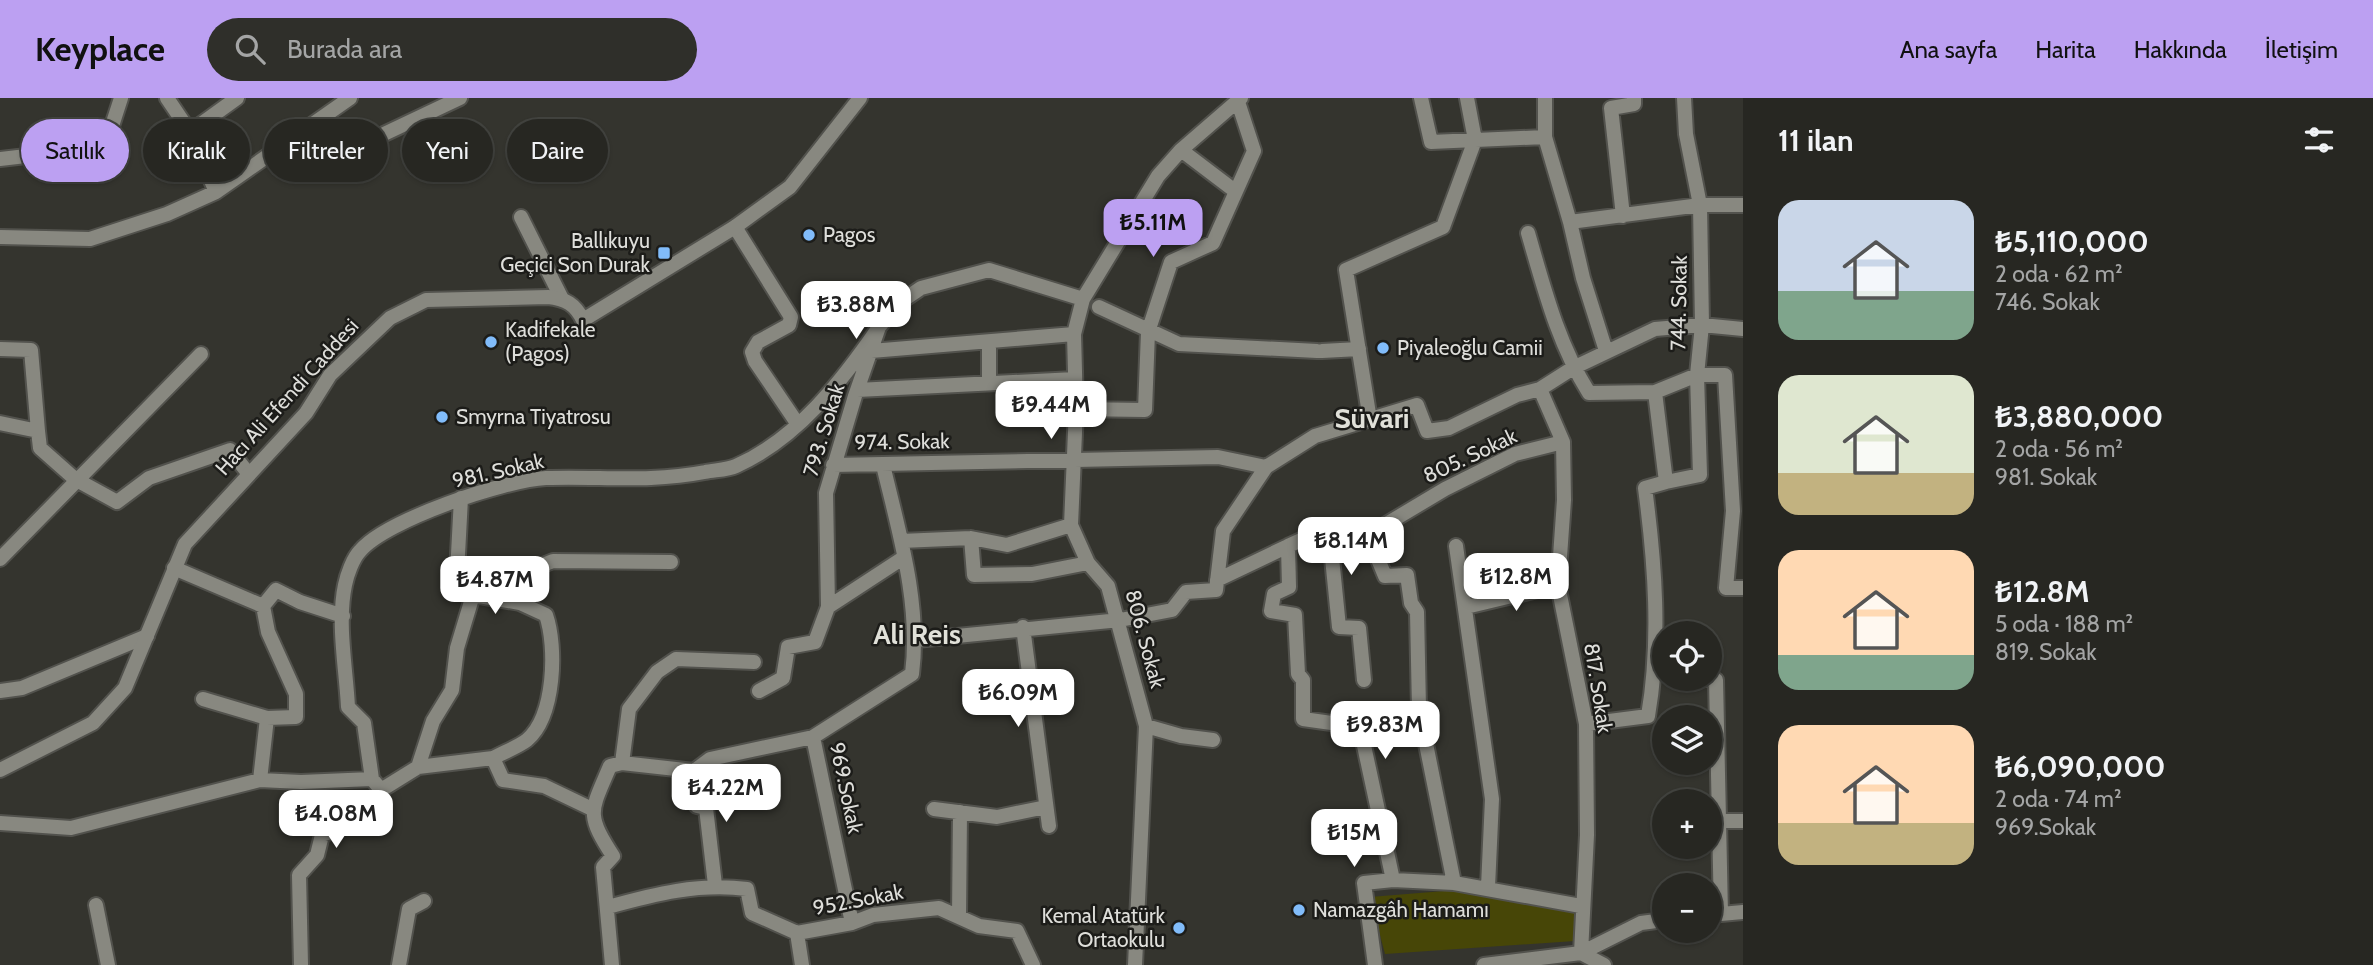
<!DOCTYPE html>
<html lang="tr">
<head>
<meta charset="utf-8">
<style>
  body { margin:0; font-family:Cabin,sans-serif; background:#2f2f2a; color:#f1f3f6; height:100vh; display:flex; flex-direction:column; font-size:26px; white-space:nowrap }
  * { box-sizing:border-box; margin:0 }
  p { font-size:23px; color:#a4a5a5 }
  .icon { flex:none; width:38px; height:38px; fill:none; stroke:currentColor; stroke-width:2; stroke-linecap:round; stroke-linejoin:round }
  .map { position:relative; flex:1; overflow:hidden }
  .panel { display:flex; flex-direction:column; background:#272722; width:630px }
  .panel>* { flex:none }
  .hud { position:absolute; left:21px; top:21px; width:665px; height:63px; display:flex; gap:14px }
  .buttons { position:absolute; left:1652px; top:523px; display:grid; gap:14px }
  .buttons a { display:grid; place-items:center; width:70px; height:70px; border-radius:50%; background:#272722; box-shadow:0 2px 5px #0004,0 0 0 2px #434440; font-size:35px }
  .price { position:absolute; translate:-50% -60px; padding:0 16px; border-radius:14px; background:#fff; color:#222; font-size:23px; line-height:46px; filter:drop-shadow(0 2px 4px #0008) }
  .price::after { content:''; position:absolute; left:50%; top:42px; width:21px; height:16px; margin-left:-10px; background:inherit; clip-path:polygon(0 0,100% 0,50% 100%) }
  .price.active { background:#bca0f2; color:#111 }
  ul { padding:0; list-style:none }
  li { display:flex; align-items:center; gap:21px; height:175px; padding:0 35px }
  li span { display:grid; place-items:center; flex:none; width:196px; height:140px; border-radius:21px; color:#555 }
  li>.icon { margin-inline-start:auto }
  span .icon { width:84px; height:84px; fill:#fffc; stroke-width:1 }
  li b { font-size:30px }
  h2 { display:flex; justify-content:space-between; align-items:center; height:84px; padding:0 35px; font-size:30px }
  .pill { padding:0 24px; border-radius:32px; background:#272722; box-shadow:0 2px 5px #0004,0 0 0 2px #434440; font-size:24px; line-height:63px }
  .pill.active { background:#bca0f2; color:#111 }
  header { display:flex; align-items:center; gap:42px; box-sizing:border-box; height:98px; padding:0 35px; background:#bca0f2; color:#111 }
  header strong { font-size:33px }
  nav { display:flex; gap:38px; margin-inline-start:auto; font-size:24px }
  .search { width:490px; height:63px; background:#2f2f2a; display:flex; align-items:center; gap:18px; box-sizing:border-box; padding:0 24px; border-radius:38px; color:#a4a5a5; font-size:26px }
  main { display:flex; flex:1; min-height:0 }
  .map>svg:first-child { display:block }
</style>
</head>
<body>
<header>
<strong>Keyplace</strong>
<div class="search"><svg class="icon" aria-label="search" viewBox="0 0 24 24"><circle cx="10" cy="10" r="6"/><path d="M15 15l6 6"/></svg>Burada ara</div>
<nav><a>Ana sayfa</a><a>Harita</a><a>Hakkında</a><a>İletişim</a></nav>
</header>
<main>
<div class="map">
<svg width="1743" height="867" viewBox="0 0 1743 867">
  <rect width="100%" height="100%" fill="#34342e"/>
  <!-- green -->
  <path fill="#474607" d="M1481,790L1580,809L1575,843L1385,856L1370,799Z"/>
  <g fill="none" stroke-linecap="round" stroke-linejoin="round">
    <defs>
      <path id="minor" d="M167,0L190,34L216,94
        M1421,0L1431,44L1545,39
        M1545,0V39L1570,124L1700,107H1743
        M190,34L237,0
        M365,45L460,0
        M1181,52L1235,93
        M0,61L86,51L111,31L121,0
        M1623,118L1611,10L1634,6V0
        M521,119L562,201
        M1570,124L1583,180L1606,253
        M735,129L791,219L789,227L758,244L752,254L755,263L797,325
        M1528,135C1544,190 1558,246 1589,295L1655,294L1697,277H1725L1733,413L1726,490H1743
        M0,139L90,141L167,116L216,94L350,0
        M1099,209L1179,246L1317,253
        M989,245V285
        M0,251L31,252L38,333
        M871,253L1074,236
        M1322,253L1359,251
        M857,292L1075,281
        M1076,311L1145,312L1148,234L1171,164L1213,145L1254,53L1238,4
        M1370,322L1346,172L1443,129L1475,42L1467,0
        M0,325L38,333L40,350L75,381L117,404L149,380L230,352L248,375
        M1563,344L1515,356L1445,391L1368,437L1385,478L1407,477L1411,505L1417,514L1419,611L1454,785L1581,808
        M833,367L1218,359L1266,369
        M1666,384L1700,377L1697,277L1702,227L1700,107L1686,36L1684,0
        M461,400L456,494L473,497
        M971,440L974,477L1032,476L1088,465
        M901,443L971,440L1007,447L1071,427
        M1288,448L1319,434L1332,460L1339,529L1359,530L1364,582
        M1456,448L1492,701L1488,789
        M0,461L201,256
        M174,470L263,508
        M1217,482L1288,448L1289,489L1274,496L1271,513L1295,517L1298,576L1303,582V621L1360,629L1393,782
        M520,505L538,469L553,463L671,464
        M828,509L826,395L855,298L879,229L899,205L921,190L989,172L1083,201
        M1466,509L1558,487
        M1023,529L1049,728
        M916,542L1120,522L1172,512L1186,494L1216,492L1223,433L1266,369L1315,338L1417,307L1427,333L1449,330L1517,297L1540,291L1573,270L1655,231L1702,227L1743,231
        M1707,581L1716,582L1721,816
        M0,593L22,590L147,538
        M759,593L783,580L788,549L815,544L828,509L903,460
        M203,601L267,620L260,682
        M267,620L296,619V596L268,534L263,508L276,492L300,504L343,518
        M1586,626L1648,618C1661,543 1655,465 1645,390L1666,384L1655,294
        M1146,628L1181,638L1213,642
        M813,639L852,825
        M622,665L629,611L657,574L676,561L754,564
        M418,669L493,660L503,682L544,688L592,711
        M694,673L697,708L706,710L715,787
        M372,681L364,625L348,609C346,570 337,525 345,487C347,477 353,460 360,453C386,422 505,382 546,380C601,378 648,385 705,374C714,372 727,372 736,368C797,341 843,282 879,229
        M934,711L997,719L1046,709
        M1717,723H1743
        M0,725L71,730L260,682L301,684L372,681L377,687
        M96,807L108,867
        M608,809C655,796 698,785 747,791L752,815L797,835L852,825L873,817L939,810L979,828L1017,833L1033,867
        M1710,817L1743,814
        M959,819L960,714
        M797,835L802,867
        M1581,855L1641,825L1664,822
        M1581,855L1604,867
        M301,867L299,777L317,757L322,737L374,718L381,692L418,669L433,623L452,592L457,550L473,497L520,505L546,517C557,549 555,618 527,642C518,649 504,654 493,660
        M399,867L409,811L424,803
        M612,867L603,769L613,758C585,715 591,713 610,668L622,665L694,673L710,661L813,639L912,576C921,507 899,434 883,367
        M1135,867L1146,628L1108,488L1088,465L1071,427L1076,311L1074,236L1083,201L1158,78L1181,52L1241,0
        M1375,867L1364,785L1393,782L1454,785
        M1484,867L1581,855L1587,737L1586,626L1558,487L1564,402L1563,344L1540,291"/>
      <path id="tertiary" d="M0,672L93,625L125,590L185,446L306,315L330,277L390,220L426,202L548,199C566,201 575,206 583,222L735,129L790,89L860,0"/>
    </defs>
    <!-- minor casing -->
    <use href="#minor" stroke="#52524d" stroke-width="18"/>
    <!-- tertiary casing -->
    <use href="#tertiary" stroke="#52524d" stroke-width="18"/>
    <!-- minor -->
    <use href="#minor" stroke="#888880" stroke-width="14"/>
    <!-- tertiary -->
    <use href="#tertiary" stroke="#888880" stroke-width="14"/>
  </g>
  <!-- markers -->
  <g fill="#81bcfa" stroke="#1c1c19" stroke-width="2.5">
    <circle cx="809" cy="137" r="7"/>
    <rect x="657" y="148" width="14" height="14" rx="3.5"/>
    <circle cx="491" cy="244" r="7"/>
    <circle cx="1383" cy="250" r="7"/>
    <circle cx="442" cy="319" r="7"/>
    <circle cx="1299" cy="812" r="7"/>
    <circle cx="1179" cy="830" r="7"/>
  </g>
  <g text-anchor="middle" stroke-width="5" stroke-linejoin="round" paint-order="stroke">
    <!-- poi labels -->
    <g font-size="21" fill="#dededa" stroke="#1c1c19" text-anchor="start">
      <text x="823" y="144">Pagos</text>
      <text x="650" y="150" text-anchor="end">Ballıkuyu<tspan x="650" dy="24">Geçici Son Durak</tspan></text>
      <text x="505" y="239">Kadifekale<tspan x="505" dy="24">(Pagos)</tspan></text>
      <text x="1397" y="257">Piyaleoğlu Camii</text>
      <text x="456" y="326">Smyrna Tiyatrosu</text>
      <text x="1313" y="819">Namazgâh Hamamı</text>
      <text x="1165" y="825" text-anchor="end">Kemal Atatürk<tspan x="1165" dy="24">Ortaokulu</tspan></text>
    </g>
    <!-- street labels -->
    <g font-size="21" fill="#dededa" stroke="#1c1c19">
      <text transform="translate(1679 205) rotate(-89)" y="7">744. Sokak</text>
      <text transform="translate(287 299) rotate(-48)" y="7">Hacı Ali Efendi Caddesi</text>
      <text transform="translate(824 332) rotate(-73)" y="7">793. Sokak</text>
      <text transform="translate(902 344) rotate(-1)" y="7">974. Sokak</text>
      <text transform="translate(1470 358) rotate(-25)" y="7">805. Sokak</text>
      <text transform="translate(498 373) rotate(-13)" y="7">981. Sokak</text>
      <text transform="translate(1145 541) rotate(75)" y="7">806. Sokak</text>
      <text transform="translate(1598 590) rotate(81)" y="7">817. Sokak</text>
      <text transform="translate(846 690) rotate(78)" y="7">969.Sokak</text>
      <text transform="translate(858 802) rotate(-11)" y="7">952.Sokak</text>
    </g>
    <!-- district labels -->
    <g font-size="28" font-weight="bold" fill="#e1e1d9" stroke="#1c1c19">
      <text x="1372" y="330">Süvari</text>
      <text x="917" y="546">Ali Reis</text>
    </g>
  </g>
</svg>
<div class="buttons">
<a><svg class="icon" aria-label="locate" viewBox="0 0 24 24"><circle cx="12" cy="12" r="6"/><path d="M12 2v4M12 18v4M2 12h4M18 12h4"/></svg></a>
<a><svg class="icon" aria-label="layers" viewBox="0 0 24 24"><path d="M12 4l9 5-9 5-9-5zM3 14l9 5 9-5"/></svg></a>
<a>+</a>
<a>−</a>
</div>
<b class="price active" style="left:1153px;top:161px">₺5.11M</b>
<b class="price" style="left:856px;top:243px">₺3.88M</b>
<b class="price" style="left:1051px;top:343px">₺9.44M</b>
<b class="price" style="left:1351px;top:479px">₺8.14M</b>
<b class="price" style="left:1516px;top:515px">₺12.8M</b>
<b class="price" style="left:495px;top:518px">₺4.87M</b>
<b class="price" style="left:1018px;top:631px">₺6.09M</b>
<b class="price" style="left:1385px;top:663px">₺9.83M</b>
<b class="price" style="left:726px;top:726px">₺4.22M</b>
<b class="price" style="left:336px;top:752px">₺4.08M</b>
<b class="price" style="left:1354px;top:771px">₺15M</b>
<div class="hud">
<a class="pill active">Satılık</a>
<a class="pill">Kiralık</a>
<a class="pill">Filtreler</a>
<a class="pill">Yeni</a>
<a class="pill">Daire</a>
</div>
</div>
<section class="panel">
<h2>11 ilan<svg class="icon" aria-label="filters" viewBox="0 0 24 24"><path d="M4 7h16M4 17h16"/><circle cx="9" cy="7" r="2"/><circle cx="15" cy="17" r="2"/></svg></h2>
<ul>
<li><span style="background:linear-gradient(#c9d6e8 65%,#7fa58c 0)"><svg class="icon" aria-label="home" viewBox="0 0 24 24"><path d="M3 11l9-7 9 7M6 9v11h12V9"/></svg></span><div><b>₺5,110,000</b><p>2 oda · 62 m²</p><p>746. Sokak</p></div></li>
<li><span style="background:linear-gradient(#dfe7d0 70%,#c2b280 0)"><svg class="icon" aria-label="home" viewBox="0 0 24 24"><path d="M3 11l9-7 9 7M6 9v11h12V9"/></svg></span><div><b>₺3,880,000</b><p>2 oda · 56 m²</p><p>981. Sokak</p></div></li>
<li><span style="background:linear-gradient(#ffd9b3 75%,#7fa58c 0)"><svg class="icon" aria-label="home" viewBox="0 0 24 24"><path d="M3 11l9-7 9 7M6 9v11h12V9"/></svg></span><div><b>₺12.8M</b><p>5 oda · 188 m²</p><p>819. Sokak</p></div></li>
<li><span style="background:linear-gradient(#ffd9b3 70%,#c2b280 0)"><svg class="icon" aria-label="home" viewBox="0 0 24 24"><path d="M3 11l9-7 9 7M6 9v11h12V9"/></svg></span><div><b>₺6,090,000</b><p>2 oda · 74 m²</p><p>969.Sokak</p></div></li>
</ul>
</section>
</main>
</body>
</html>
